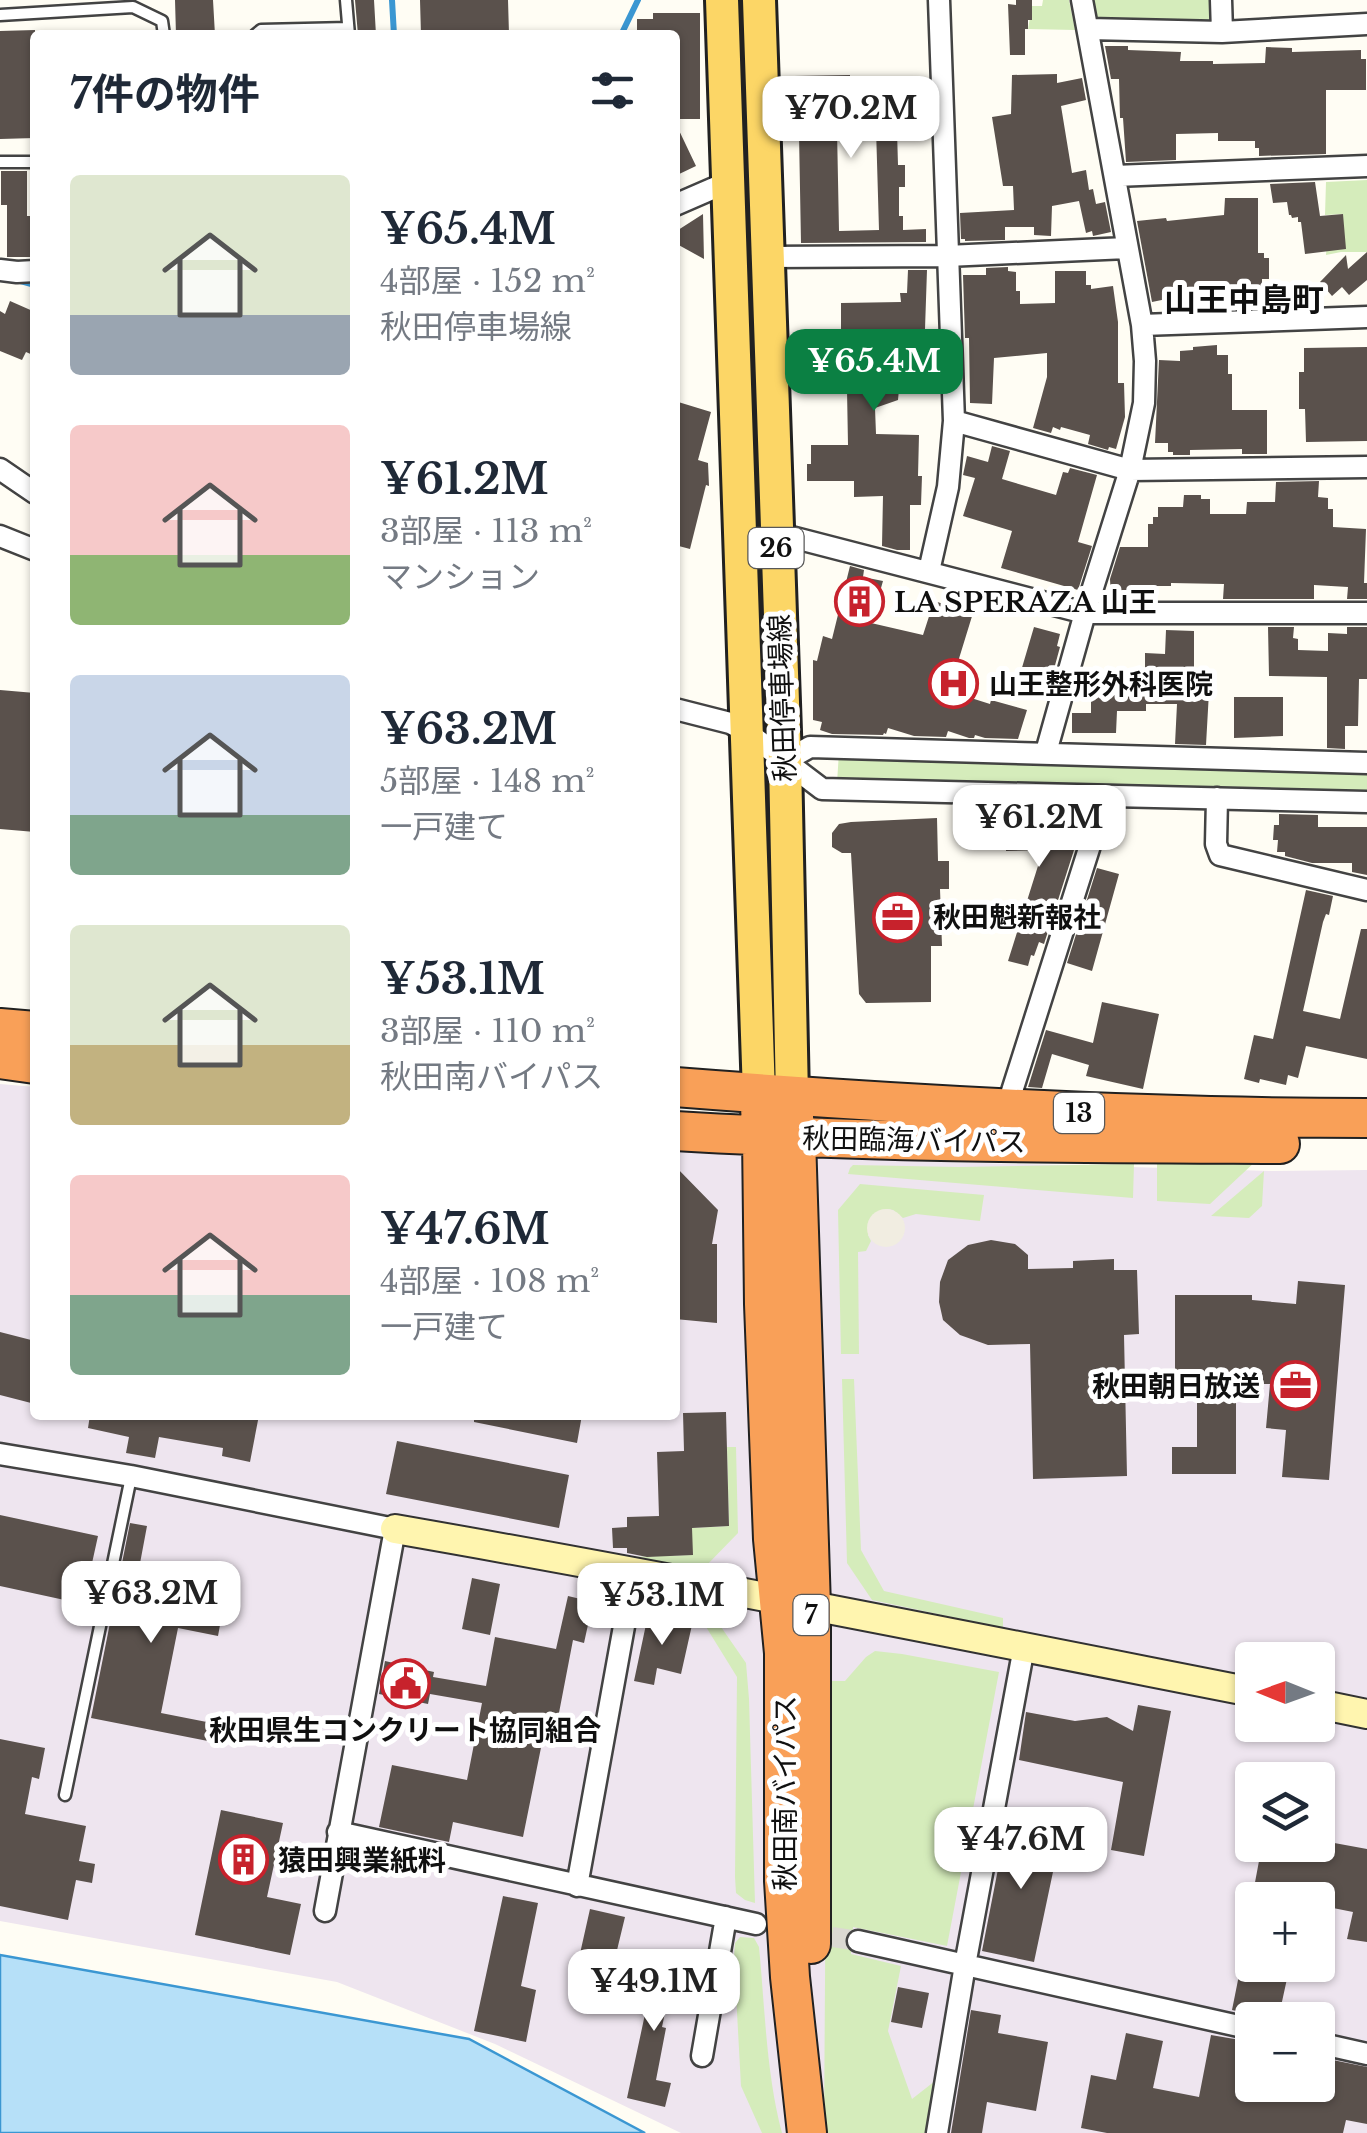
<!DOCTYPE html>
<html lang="ja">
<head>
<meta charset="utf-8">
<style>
  body { margin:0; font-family:"Libre Baskerville","Noto Sans JP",serif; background:#f6f6f7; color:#1f2937; height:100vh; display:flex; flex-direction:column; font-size:38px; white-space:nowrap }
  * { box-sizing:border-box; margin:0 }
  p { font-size:32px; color:#747a83 }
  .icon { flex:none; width:55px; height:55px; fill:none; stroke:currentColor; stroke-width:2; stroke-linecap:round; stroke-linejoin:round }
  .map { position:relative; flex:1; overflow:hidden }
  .sheet { position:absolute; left:30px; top:30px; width:650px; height:1390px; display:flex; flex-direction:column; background:#fff; border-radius:10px; box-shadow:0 2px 8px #0004 }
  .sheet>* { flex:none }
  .needle { width:65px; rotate:271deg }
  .tools { position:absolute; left:1235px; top:1642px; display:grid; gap:20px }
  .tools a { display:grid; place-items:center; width:100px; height:100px; border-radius:10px; background:#fff; box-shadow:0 2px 8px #0004; font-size:50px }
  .price { position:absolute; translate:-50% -85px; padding:0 22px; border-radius:20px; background:#fff; color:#222; font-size:32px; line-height:65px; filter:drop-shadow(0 2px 5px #0008) }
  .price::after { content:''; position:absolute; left:50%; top:60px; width:30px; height:22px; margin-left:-15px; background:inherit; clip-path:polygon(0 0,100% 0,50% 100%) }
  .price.on { background:#0b8043; color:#fff }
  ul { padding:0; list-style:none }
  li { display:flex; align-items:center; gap:30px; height:250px; padding:0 40px }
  li span { display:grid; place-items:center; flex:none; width:280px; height:200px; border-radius:10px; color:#555 }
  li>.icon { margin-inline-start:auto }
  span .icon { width:120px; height:120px; fill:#fffc; stroke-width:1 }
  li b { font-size:42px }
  h2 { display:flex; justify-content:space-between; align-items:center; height:120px; padding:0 40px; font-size:42px }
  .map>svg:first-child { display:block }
</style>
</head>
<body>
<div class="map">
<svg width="1367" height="2133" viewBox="0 0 1367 2133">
  <rect width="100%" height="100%" fill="#fffdf4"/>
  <!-- industrial -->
  <path fill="#eee5ef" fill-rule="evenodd" d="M0,1084L35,1087V1415H675V1146L843,1159L1273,1171L1367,1170V2133H681L495,2044L337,1982L0,1921ZM1252,1660H1318V1725H1252ZM1252,1780H1318V1845H1252ZM1252,1900H1318V1965H1252ZM1252,2020H1318V2085H1252Z"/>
  <!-- green -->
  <path fill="#d5ecbb" d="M1043,0H1069L1075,30L1028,29L1032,6H1042Z
    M1090,0H1215L1216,23L1095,22Z
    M1367,180V252H1341L1326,255L1327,241L1343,214L1325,215L1326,182Z
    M839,752L1367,769V798L837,783Z
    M1257,1160L1210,1204L1157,1201V1163Z
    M1134,1164L1133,1198L848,1174L850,1168L853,1165L959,1167Z
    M1264,1171L1262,1206L1249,1218L1211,1216Z
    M860,1184L984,1195L980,1221L916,1214L903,1218L893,1210L887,1209L868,1235L871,1241L866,1251L858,1252L859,1354H841L838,1210Z
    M842,1379H854L861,1550L884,1591L1003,1618V1628L872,1600L847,1563Z
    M727,1447H736L738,1533L703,1569L627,1557L692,1555V1528L729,1526Z
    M651,1599L710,1611L746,1663L749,1699L755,1903L745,1900L736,1893L735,1877L737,1677L703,1622L649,1610Z
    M875,1651L902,1654L999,1672L947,1946L853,1927L851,1954L901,1966L888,2031L912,2099L935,2081L926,2133H824L827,1681H845L866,1657Z
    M740,1937L754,1938L759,1947C765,2008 766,2073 782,2133H762L741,2086L734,1957L735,1943Z"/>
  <!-- plaza -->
  <path fill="#f1ede1" d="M867 1228a19 19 0 1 1 38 0a19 19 0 1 1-38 0Z"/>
  <!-- water -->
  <path fill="#b6e0f8" stroke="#3b97d2" stroke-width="2.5" d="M0,1955L469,2039L645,2133H0Z"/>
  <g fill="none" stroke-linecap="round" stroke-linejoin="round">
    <!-- stream -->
    <path stroke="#3b97d2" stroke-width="6" d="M392,0L394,35
      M621,35L638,0
      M17,280L35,285"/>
  </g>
  <!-- building -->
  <path fill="#5a514c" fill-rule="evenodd" d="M175,0H213L215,35H176Z
    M355,0H374L376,35H358Z
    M420,0H508L509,34L421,35Z
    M1016,0H1032V20H1028V29H1025V55H1010L1008,4L1016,5Z
    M653,13H700V119H675V35H637V19H653Z
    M35,30V138L0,139V31Z
    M1105,46H1128V50L1181,52L1180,61H1213V64L1265,63L1266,47L1292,48V52L1361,50V59H1366V90H1326V154L1259,156V148H1255V141H1218V133L1176,134V160L1126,162L1123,118H1120L1119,79H1111Z
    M1057,74V83L1082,78L1086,100L1061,106L1072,173L1086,170L1089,190L1093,189L1096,204L1105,202L1111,232L1093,236L1092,231L1086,233L1079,201L1052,206L1051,236L1034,235V227H1005V240L965,241V239H961L960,213L1014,210L1013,186H1003L992,117L1011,114L1012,75Z
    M850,75V87L907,86L908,131H897L898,165H905V187H899V216H903V230L926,229V242L801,243L799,134H795L794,76ZM876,128L879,230L839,231L837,129Z
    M675,122L696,166L675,176Z
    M1,171H27V216H31V257H7V205H1Z
    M1315,182L1320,216L1343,214L1346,249L1305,254L1301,222H1298V217L1292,218L1291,215H1289L1287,202L1273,203L1270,184Z
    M1225,198H1258V253H1264V258H1269V279H1262V289H1259L1258,296H1213V301H1191V294L1152,302L1137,221L1166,218L1167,221L1224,215Z
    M703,214L704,259L675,243V232Z
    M1367,252V280L1349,295L1342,287L1332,296L1320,282L1346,255L1348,269Z
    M1008,267V271L1016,272V291H1020V304L1055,303V271H1086V285H1091V289L1113,286L1118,322V383H1124L1125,417L1116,449L1109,447L1108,450L1088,444L1090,435L1061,427L1060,430L1053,427L1051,433L1033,428L1047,377V353L994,358L992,404L970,403L969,338H965L963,275H986V268Z
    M908,270H927L925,329L875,330V364H878V378L896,381L899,389L898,400L875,408L876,434L919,435L918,476H922L921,505H910V550H897L882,546L883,496L854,497V481H807V464H811V445H848L847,390L820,391L821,366L841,365V303L901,302L900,293H907Z
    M10,301L35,312V356L26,352L22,360L0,351V311L5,314Z
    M1217,345V355H1228V374H1232V410H1267V454H1242V449L1190,450V455H1173V452H1168V443H1155L1159,360L1180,361V351L1193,350V347Z
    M1367,347V441L1306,442L1305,409H1299V372H1304V348Z
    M675,401L711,412L698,460L708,463L709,486L706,485L690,549L675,545Z
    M992,446L1010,451L1002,479L1056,495L1063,472L1068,473L1070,468L1097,475L1078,542L1092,546L1078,590L1001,568L1012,531L963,516L975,478L963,475L967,456L988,462Z
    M1319,481L1318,497L1328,498V509H1333V527L1366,529L1364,583H1367V599H1347L1348,587L1314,585V599H1223L1224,584L1171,583V586H1142V599H1111L1110,579L1120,547H1148V524H1153V517H1158V507H1183L1184,495H1201V499H1210V514H1246L1247,502H1275L1276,482Z
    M850,566L864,570L863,577L883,581L871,623L923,635L934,601L973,613L949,691L990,704L991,700L1027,710L1018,739L985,738L975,735L974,738H969L948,731L946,737L914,736L888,728L886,734L884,733L883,735L832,734L820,730L822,722L813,720V660L817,661L823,636L832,639Z
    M1034,627L1060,634L1057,646L1060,647L1051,680L1021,671Z
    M1268,627H1294L1293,638L1298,639V650L1328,651V633L1347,634V627H1367V679H1359L1358,726H1345V749L1327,748V677L1269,676Z
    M1166,630L1194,631V674H1210L1206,745L1175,744L1177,704H1146V711H1117L1116,733H1072V713H1091V672L1145,673V653L1165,654Z
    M0,690L35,693V832L0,829Z
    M1234,697H1283V736L1234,738Z
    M1002,807L1050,808V815L1082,825L1044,944L1039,942L1034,956L1031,955L1028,966L1008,961L1043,850L1006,851V846H1003Z
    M1279,814L1318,815V827H1367V875L1352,872V863H1312L1285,856V852H1277L1278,840H1273L1274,825H1279Z
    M937,818L938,861H949V889H940L942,946H931V1002L866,1003L859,994L851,853H842L832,847V833L839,824L851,822Z
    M1097,868L1119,874L1092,971L1067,963Z
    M1306,890L1333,896L1329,915L1326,914L1323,922L1303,1011L1340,1019L1361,929H1367V1059L1306,1046L1298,1078L1288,1075L1286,1085L1260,1079L1259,1083L1244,1079L1254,1035L1273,1039Z
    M1102,1002L1159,1014L1143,1089L1086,1076L1089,1065L1052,1054L1042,1088L1028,1087L1046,1030L1093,1043Z
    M675,1166L718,1210L712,1244H717V1323L675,1319Z
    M991,1240L1015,1244L1028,1255V1269L1073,1268V1261L1114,1259V1270H1137L1139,1334L1124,1335L1127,1476L1033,1479L1030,1344L988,1345L960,1335L943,1320L939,1302L940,1282L948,1260L968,1245Z
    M1298,1281L1345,1285L1329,1480L1282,1477L1286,1430L1266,1428L1270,1384H1236V1474H1172V1447H1197V1384H1175V1295H1252V1300L1296,1304Z
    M0,1332L35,1341V1404L0,1395Z
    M726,1412L729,1526L692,1528L693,1555L647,1557L627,1553V1548H613L612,1528L627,1527V1517L659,1516L657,1452L684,1451L683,1413Z
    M90,1415H259L250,1462L222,1456L223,1448L159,1437L155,1458L126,1453L129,1437L88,1428Z
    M474,1415H582L577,1443L474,1422Z
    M397,1441L569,1475L559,1528L386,1494Z
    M0,1515L98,1536L83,1604L0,1586Z
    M130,1523L147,1526L138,1574L226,1592L218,1636L178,1628L161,1713L222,1725L218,1743L91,1718Z
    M472,1578L500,1584L490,1635L462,1629Z
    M568,1596L593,1602L584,1643L573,1640L558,1718L548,1713L523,1837L453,1822L449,1842L379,1827L392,1765L467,1780L482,1703L430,1694L428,1704L379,1694L385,1661L434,1672L433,1677L486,1686L495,1637L556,1649Z
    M648,1615L692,1625L681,1674L657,1668L654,1685L634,1681Z
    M1138,1705L1171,1711L1144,1856L1111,1850L1123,1782L1019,1760L1026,1712L1075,1721L1107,1717L1133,1731Z
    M0,1739L45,1748L39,1779L32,1777L25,1814L86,1826L79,1861L95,1864L92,1883L76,1880L68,1920L0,1906Z
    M221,1810L283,1823L267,1897L301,1904L290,1955L195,1935Z
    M1007,1823L1061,1834L1034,1962L982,1951Z
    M1318,1840L1367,1849V1942L1347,1939L1353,1912L1318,1905V1900H1289L1253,1893L1262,1845H1318Z
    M503,1896L538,1903L521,1986L536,1990L526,2042L474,2031Z
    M590,1909L625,1917L611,1975L577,1967Z
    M659,1949L685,1954L681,1972L674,1970L662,2027L666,2028L656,2080L671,2083L665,2107L627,2098Z
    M1241,1965H1290L1278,2020L1232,2010Z
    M898,1987L929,1993L922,2028L891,2022Z
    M971,2010L1001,2015L998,2033L1048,2042L1036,2111L987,2102L982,2133H951Z
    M1126,2033L1163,2041L1153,2088L1199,2097L1211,2035L1252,2042V2085H1318V2057L1367,2067V2124L1346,2120L1343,2133H1107L1081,2128L1091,2075L1116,2080Z"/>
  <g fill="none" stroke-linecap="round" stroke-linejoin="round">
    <!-- street-tunnel -->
    <path stroke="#dbd9d2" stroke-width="20" stroke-dasharray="20 10" stroke-linecap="butt" d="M802,1932L858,1941"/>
    <defs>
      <path id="lane" d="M346,0L349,35
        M0,15L133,7L162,21L164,35
        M255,35L261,30L348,28
        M0,162H35
        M65,1795L131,1477"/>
      <path id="street" d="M1221,0L1222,32
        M1089,29L1222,32L1367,24
        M1115,176L1367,166
        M675,205L728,182
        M767,257L947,256L1127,248
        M0,270L17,272L35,271
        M1142,325L1367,317
        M954,421L1130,470L1367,467
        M0,469L35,493
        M776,533L1085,613H1367
        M0,536L35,550
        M929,571L948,487L954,421L939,0
        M675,709L730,723L747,732L822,789L1367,802
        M1046,752L1085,613L1130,470L1144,403L1145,361L1142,325L1082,0
        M785,761L810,747L1367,763
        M1217,798L1216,844L1220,855L1367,890
        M1006,1110L1100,814
        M0,1454L131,1476L395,1529L325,1911
        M338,1832L756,1924
        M577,1886L634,1571
        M858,1941L1252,2029
        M1318,2043L1367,2054
        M702,2056L726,1917
        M937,2133L965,1965L1024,1647"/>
      <path id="secondary" d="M395,1529C682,1579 967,1636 1252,1692
        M1318,1704L1367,1714"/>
      <path id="primary" d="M722,0L759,1094
        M759,0L785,761L792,1097"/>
      <path id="highway" d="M0,1028L35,1031
        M0,1059L35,1064
        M675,1087C905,1105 1136,1118 1367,1118
        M759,1094L762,1136L764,1304L773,1539L784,1653V1881L790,1977L807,2133
        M792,1097L796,1138L811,1607V1944
        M675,1131C876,1143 1078,1143 1280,1144"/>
    </defs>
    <!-- lane casing -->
    <use href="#lane" stroke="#434343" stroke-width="15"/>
    <!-- street casing -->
    <use href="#street" stroke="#434343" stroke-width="25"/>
    <!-- secondary casing -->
    <use href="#secondary" stroke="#323232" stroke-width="32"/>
    <!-- primary casing -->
    <use href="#primary" stroke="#212121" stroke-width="38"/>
    <!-- highway casing -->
    <use href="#highway" stroke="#212121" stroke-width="42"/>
    <!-- lane -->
    <use href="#lane" stroke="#fff" stroke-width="10"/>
    <!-- street -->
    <use href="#street" stroke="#fff" stroke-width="20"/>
    <!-- secondary -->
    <use href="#secondary" stroke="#fff5af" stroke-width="28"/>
    <!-- primary -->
    <use href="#primary" stroke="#fcd666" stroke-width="32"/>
    <!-- highway -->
    <use href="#highway" stroke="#f9a058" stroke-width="38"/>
  </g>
  <!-- icons -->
  <defs>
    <symbol id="building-ring" viewBox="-11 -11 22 22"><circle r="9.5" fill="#fff" stroke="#c7222c" stroke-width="1.5"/><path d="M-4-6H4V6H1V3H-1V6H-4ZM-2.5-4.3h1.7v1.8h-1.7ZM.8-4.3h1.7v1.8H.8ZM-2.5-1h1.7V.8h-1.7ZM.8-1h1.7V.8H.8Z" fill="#c7222c"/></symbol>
    <symbol id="hospital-ring" viewBox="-11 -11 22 22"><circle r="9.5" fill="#fff" stroke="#c7222c" stroke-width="1.5"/><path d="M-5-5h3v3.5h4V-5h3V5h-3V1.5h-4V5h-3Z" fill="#c7222c"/></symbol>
    <symbol id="office-ring" viewBox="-11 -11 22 22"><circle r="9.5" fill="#fff" stroke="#c7222c" stroke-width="1.5"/><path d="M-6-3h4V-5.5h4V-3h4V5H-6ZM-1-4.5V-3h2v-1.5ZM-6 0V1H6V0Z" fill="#c7222c"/></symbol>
    <symbol id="civic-ring" viewBox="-11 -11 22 22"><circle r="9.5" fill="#fff" stroke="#c7222c" stroke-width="1.5"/><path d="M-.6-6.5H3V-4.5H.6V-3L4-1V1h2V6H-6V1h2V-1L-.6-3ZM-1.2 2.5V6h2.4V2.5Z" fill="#c7222c"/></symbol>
  </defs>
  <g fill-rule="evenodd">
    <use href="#building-ring" x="832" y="574" width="55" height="55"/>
    <use href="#hospital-ring" x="926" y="656" width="55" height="55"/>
    <use href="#office-ring" x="870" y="890" width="55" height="55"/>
    <use href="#office-ring" x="1268" y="1358" width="55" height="55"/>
    <use href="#civic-ring" x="378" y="1656" width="55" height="55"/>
    <use href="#building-ring" x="216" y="1832" width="55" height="55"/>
  </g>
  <g text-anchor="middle" stroke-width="10" stroke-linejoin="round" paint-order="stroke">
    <!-- shield labels -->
    <g fill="#fff" stroke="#585858" stroke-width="2.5">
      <rect x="748.5" y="528" width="55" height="40" rx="8"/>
      <rect x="1054" y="1093" width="50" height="40" rx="8"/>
      <rect x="793.5" y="1595" width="35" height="40" rx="8"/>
    </g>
    <g font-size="25" font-weight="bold" fill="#101010">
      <text x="776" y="557">26</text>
      <text x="1079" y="1122">13</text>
      <text x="811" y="1624">7</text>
    </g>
    <!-- poi labels -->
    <g font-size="28" font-weight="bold" fill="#101010" stroke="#fff" text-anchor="start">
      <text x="894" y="612">LA SPERAZA 山王</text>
      <text x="989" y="694">山王整形外科医院</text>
      <text x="933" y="927">秋田魁新報社</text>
      <text x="1260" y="1396" text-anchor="end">秋田朝日放送</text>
      <text x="405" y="1740" text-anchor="middle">秋田県生コンクリート協同組合</text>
      <text x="278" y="1870">猿田興業紙料</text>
    </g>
    <!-- street labels -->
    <g font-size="28" fill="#101010" stroke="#fff">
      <text transform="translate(782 698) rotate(-92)" y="10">秋田停車場線</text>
      <text transform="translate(914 1140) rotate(1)" y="10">秋田臨海バイパス</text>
      <text transform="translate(785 1793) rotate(-90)" y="10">秋田南バイパス</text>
    </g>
    <!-- quarter labels -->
    <g font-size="32" font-weight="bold" fill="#101010" stroke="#fff">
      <text x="1244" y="311">山王中島町</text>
    </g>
  </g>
</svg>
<div class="tools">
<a><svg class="needle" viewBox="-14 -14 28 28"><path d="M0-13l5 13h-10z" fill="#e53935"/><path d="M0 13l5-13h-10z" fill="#747a83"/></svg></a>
<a><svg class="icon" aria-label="layers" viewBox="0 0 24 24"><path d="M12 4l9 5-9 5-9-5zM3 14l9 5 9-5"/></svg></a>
<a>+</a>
<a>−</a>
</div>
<b class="price" style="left:851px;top:161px">¥70.2M</b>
<b class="price on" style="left:874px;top:414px">¥65.4M</b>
<b class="price" style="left:1039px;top:870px">¥61.2M</b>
<b class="price" style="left:151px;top:1646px">¥63.2M</b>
<b class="price" style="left:662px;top:1648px">¥53.1M</b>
<b class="price" style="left:1021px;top:1892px">¥47.6M</b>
<b class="price" style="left:654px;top:2034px">¥49.1M</b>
<section class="sheet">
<h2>7件の物件<svg class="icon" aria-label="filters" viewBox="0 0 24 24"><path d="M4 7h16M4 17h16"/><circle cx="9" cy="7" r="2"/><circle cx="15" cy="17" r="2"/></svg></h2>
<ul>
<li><span style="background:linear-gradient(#dfe7d0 70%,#9aa5b1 0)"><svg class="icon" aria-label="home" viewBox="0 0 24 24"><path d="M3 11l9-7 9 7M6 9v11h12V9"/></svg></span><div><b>¥65.4M</b><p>4部屋 · 152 m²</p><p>秋田停車場線</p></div></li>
<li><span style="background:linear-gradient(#f6c9c9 65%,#8fb573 0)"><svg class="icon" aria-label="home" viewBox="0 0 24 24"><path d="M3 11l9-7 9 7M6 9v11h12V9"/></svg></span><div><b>¥61.2M</b><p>3部屋 · 113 m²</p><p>マンション</p></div></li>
<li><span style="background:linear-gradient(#c9d6e8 70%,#7fa58c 0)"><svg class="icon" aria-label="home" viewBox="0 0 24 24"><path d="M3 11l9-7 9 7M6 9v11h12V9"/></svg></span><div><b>¥63.2M</b><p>5部屋 · 148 m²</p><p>一戸建て</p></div></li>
<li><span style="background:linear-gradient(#dfe7d0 60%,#c2b280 0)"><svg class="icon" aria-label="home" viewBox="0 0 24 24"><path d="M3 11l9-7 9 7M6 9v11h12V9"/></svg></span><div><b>¥53.1M</b><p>3部屋 · 110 m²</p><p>秋田南バイパス</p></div></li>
<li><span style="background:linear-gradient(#f6c9c9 60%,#7fa58c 0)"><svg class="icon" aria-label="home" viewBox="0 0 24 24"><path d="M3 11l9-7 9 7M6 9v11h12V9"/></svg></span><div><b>¥47.6M</b><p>4部屋 · 108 m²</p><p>一戸建て</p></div></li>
</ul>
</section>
</div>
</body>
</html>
